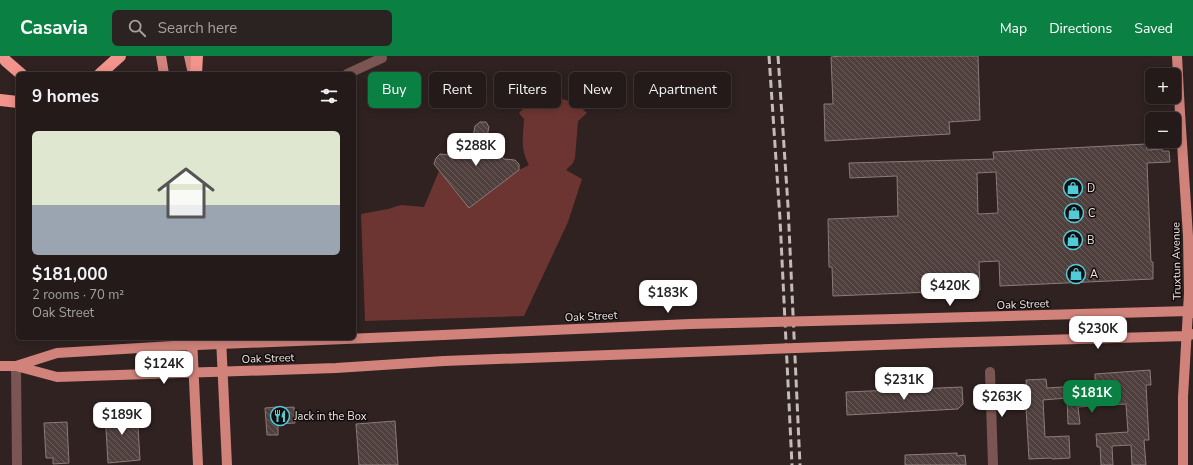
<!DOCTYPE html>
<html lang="en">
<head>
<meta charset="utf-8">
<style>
  body { margin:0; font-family:"Nunito Sans",sans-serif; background:#2b2322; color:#f1f3f6; height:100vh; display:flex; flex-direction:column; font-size:15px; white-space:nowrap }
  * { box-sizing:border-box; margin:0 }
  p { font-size:13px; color:#a3a1a2 }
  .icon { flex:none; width:22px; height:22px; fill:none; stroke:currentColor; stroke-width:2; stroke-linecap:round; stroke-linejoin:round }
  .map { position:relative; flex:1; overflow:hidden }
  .details { position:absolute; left:16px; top:16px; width:340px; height:268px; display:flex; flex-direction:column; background:#231a19; border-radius:6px; box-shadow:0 2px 10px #0003,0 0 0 1px #403838 }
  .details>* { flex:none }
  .banner { position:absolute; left:368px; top:16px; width:380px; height:36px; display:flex; gap:8px }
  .controls { position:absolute; left:1145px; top:12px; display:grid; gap:8px }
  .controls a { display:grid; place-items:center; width:36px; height:36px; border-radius:6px; background:#231a19; box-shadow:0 2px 10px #0003,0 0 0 1px #403838; font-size:20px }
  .price { position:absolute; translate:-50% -34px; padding:0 9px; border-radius:8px; background:#fff; color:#222; font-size:13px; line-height:26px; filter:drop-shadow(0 1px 2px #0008) }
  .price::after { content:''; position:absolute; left:50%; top:24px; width:12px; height:9px; margin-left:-6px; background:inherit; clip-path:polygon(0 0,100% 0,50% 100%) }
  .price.current { background:#0b8043; color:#fff }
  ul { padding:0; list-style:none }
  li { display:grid; align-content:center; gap:8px; height:212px; padding:0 16px }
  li+li { border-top:1px solid #403838 }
  li span { display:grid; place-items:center; height:124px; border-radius:6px; color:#555 }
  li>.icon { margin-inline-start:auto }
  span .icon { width:72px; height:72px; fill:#fffc; stroke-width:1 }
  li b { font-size:17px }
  h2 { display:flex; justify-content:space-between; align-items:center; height:48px; padding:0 16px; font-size:17px }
  .tag { padding:0 14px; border-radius:6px; background:#231a19; box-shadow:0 2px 10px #0003,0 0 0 1px #403838; font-size:14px; line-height:36px }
  .tag.current { background:#0b8043; color:#fff }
  header { display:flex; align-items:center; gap:24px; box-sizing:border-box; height:56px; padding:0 20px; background:#0b8043; color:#fff }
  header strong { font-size:19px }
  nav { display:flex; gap:22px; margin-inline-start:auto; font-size:14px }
  .search { width:280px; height:36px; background:#2b2322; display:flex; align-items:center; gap:10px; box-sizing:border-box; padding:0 14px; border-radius:6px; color:#a3a1a2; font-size:15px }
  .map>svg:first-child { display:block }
</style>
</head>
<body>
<header>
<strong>Casavia</strong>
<div class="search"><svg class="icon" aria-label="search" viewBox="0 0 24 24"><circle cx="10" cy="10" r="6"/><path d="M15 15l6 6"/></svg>Search here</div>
<nav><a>Map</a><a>Directions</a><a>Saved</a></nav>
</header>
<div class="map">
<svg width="1193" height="409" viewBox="0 0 1193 409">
  <defs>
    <pattern id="building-back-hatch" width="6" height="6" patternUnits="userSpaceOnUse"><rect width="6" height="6" fill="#4f403e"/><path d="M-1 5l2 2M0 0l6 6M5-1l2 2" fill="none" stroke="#695c5a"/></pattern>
  </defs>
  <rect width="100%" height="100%" fill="#2f2221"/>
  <!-- pitch -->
  <path fill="#6d3531" d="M546,42C563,42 574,44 587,57L578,65L575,102L573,107L566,114L582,123L568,166L524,260L365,265L361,158L388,153L401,149L424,151L439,115L469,152L519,114L529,109C520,92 523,82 524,63L519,57L530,46Z"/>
  <!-- building -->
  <path fill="url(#building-back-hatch)" stroke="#8b7b79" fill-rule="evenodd" d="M841,0H978L980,64L949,66L950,78L825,85L824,48H833L831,1Z
    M480,66H486L489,71L487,80L504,103L515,104L519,108V114L469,152L434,108L436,102L440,98L450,99L473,81L475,70Z
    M1146,88L1147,94L1162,93V95H1169L1170,106L1147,107L1151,206H1153V223L1000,230L999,205L979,206L980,234L833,240L832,211H829L828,163L898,160L897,120L850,122L849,107L994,103L993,96ZM996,116L998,157L978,158L977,117Z
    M1150,314L1151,329H1146L1149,384H1144L1146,409H1132L1131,389L1112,390L1113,409H1101L1100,391H1097L1096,378L1128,376L1126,348L1078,351L1080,368H1068L1067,342L1043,344L1045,381L1069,380L1070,402L1052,403V402L1029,403L1026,352H1028L1026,324L1046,323L1047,332L1095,329V318Z
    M962,331L963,348L958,353L847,359L846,336Z
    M277,351V352L294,351L295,367L278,368V379H267L265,352Z
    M137,354L140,404L108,407L105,356Z
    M395,365L398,409H359L356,368Z
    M67,366L69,407L53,408V402H46L44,367Z
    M957,397V400L965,399L966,409H905V399Z"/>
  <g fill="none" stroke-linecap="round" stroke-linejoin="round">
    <!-- minor -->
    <path stroke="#7b5551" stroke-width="10" d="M347,18L382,2
      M16,310L17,409
      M990,316L993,409"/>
    <!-- major -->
    <path stroke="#d0827b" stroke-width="10" d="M161,0L164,18
      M189,0L193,18
      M1177,0L1180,57L1188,180L1189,237L1183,341V409
      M894,263L1189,255L1193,257
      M192,282L198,409
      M221,282L227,409
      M934,287L1187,280L1193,278
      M0,310H16L57,297L173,290L443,279
      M16,310L57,321L336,312L444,305"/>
    <!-- highway -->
    <path stroke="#f1948b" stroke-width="12" d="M2,0L6,5L21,18
      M100,18L120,0
      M196,18L197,0
      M0,44L18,46"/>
    <!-- rail -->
    <path stroke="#c4bab8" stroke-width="3" stroke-dasharray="8 4" stroke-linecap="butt" d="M769,0L780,163L792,409
      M778,0L788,150L800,409"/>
    <!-- major-bridge -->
    <path stroke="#d0827b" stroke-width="10" d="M443,279L690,268L894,263
      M444,305L934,287"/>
  </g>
  <!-- icons -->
  <defs>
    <symbol id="shop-ring" viewBox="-11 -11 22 22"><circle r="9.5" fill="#130d0d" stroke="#52cbd9" stroke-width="1.5"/><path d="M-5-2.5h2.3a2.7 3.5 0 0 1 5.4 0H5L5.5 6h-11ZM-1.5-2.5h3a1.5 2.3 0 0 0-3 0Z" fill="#52cbd9"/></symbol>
    <symbol id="restaurant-ring" viewBox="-11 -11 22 22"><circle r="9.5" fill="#130d0d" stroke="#52cbd9" stroke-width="1.5"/><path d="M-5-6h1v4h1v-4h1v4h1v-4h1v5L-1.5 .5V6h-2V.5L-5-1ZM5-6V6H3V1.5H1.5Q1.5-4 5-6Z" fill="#52cbd9"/></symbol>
  </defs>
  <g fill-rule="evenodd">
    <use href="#shop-ring" x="1062" y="121" width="22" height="22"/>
    <use href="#shop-ring" x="1063" y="146" width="22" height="22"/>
    <use href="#shop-ring" x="1062" y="173" width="22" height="22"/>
    <use href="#shop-ring" x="1065" y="207" width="22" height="22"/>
    <use href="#restaurant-ring" x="269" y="349" width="22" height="22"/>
  </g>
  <g text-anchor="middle" stroke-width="3" stroke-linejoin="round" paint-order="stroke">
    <!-- poi labels -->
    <g font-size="11" fill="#f0e7e5" stroke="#130d0d" text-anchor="start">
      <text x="1087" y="136">D</text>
      <text x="1088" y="161">C</text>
      <text x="1087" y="188">B</text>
      <text x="1090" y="222">A</text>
      <text x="294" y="364">Jack in the Box</text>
    </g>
    <!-- street labels -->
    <g font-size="11" fill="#f0e7e5" stroke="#130d0d">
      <text transform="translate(1176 205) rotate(-91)" y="4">Truxtun Avenue</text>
      <text transform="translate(1023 248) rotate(-2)" y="4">Oak Street</text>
      <text transform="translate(591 260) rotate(-3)" y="4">Oak Street</text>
      <text transform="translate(268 302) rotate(-2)" y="4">Oak Street</text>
    </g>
  </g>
</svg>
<div class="controls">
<a>+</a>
<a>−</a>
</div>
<b class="price" style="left:476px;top:111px">$288K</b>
<b class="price" style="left:950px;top:251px">$420K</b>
<b class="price" style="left:668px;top:258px">$183K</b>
<b class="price" style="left:1098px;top:294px">$230K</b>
<b class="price" style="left:164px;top:329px">$124K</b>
<b class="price" style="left:904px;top:345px">$231K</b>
<b class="price current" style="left:1092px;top:358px">$181K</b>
<b class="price" style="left:1002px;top:362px">$263K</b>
<b class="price" style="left:122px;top:380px">$189K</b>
<div class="banner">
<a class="tag current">Buy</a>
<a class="tag">Rent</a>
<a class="tag">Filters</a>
<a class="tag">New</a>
<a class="tag">Apartment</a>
</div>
<section class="details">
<h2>9 homes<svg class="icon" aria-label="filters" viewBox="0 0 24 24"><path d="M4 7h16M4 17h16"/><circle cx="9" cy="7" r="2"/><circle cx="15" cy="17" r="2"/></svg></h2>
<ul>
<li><span style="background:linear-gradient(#dfe7d0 60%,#9aa5b1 0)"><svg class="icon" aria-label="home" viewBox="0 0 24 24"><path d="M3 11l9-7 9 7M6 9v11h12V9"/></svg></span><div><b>$181,000</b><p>2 rooms · 70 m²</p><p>Oak Street</p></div></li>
</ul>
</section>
</div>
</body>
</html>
